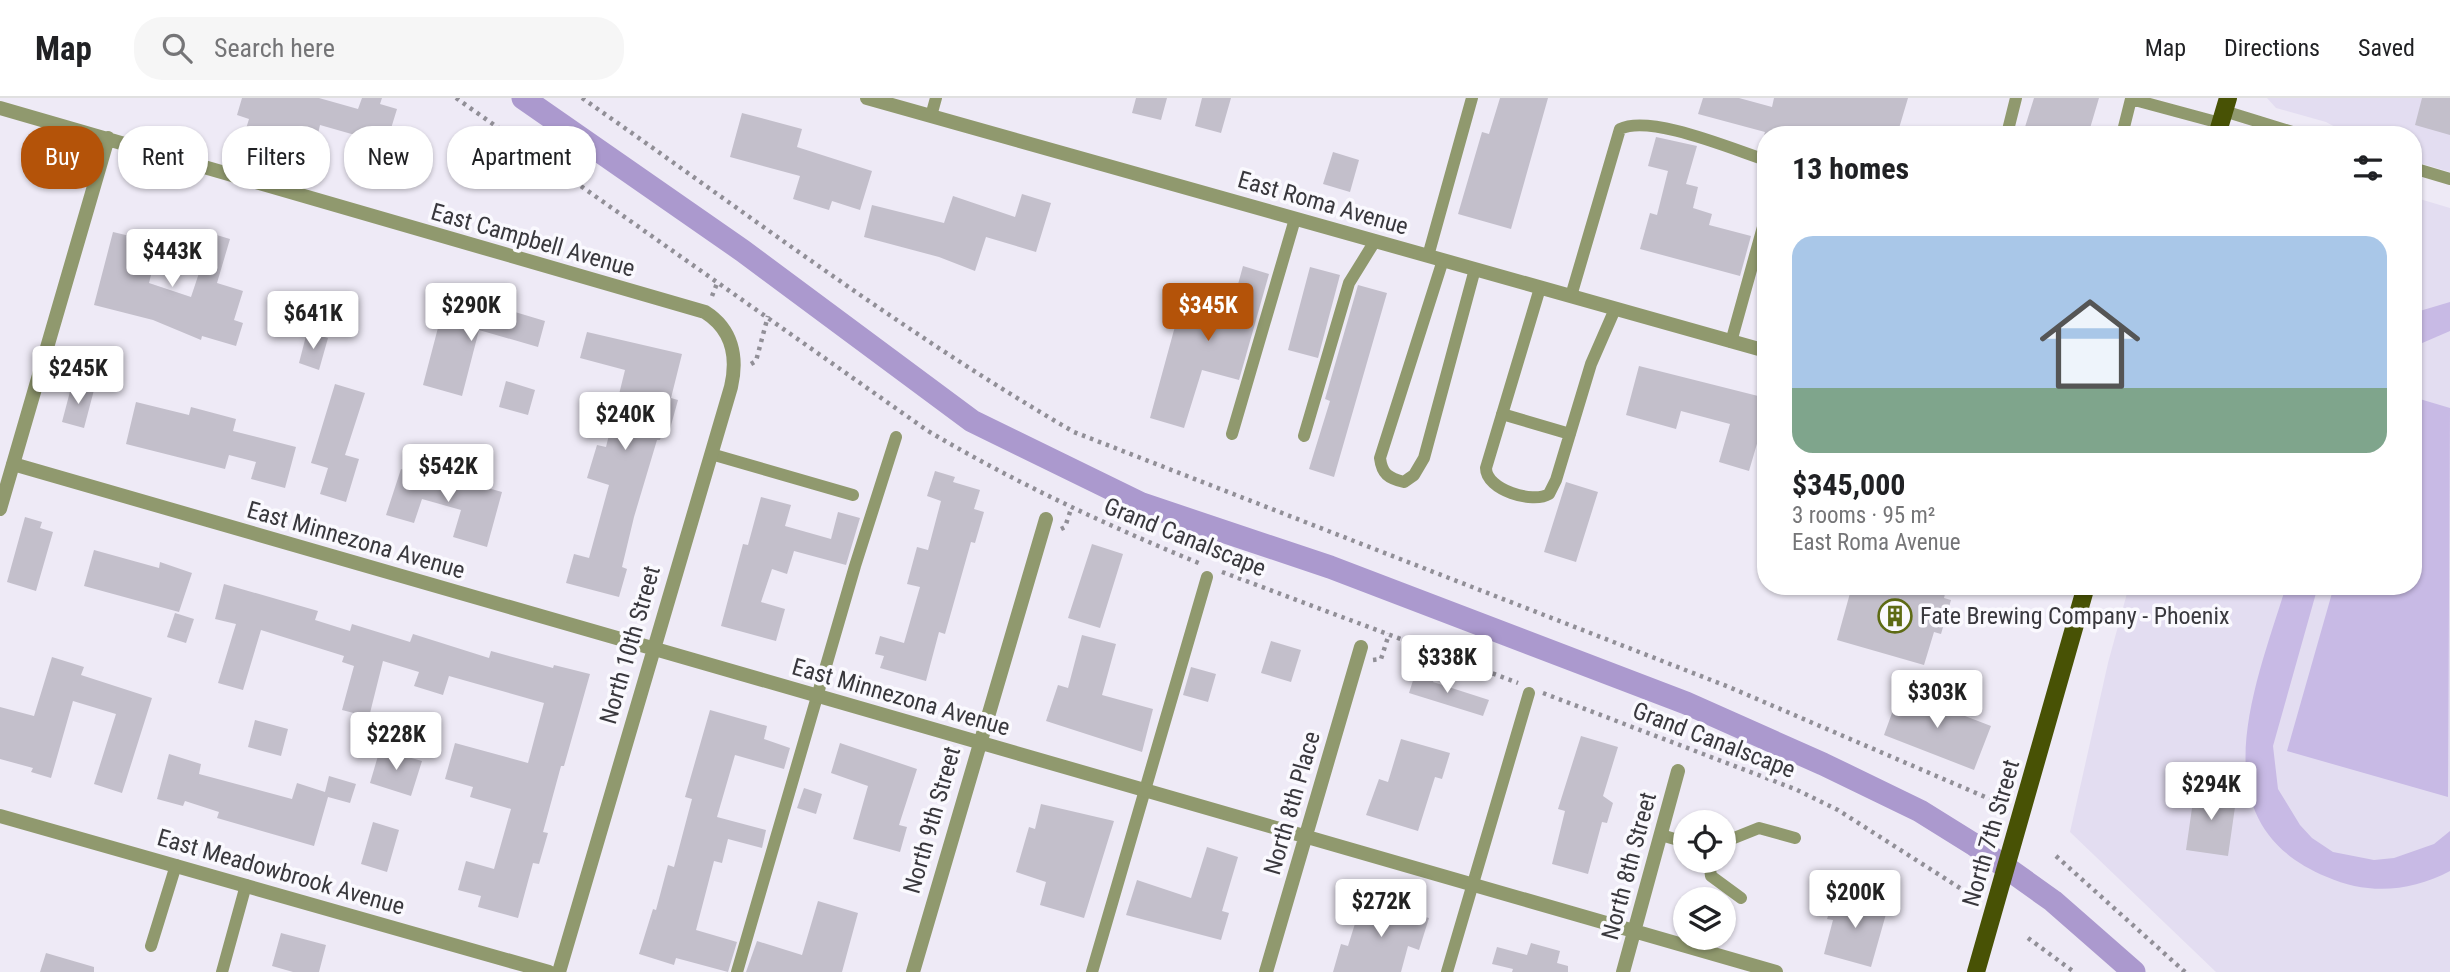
<!DOCTYPE html>
<html lang="en">
<head>
<meta charset="utf-8">
<style>
  body { margin:0; font-family:"Roboto Condensed",sans-serif; background:#f6f6f6; color:#202124; height:100vh; display:flex; flex-direction:column; font-size:26px; white-space:nowrap }
  * { box-sizing:border-box; margin:0 }
  p { font-size:23px; color:#757577 }
  .icon { flex:none; width:38px; height:38px; fill:none; stroke:currentColor; stroke-width:2; stroke-linecap:round; stroke-linejoin:round }
  .map { position:relative; flex:1; overflow:hidden }
  .side { position:absolute; left:1757px; top:28px; width:665px; height:469px; display:flex; flex-direction:column; background:#fff; border-radius:28px; box-shadow:0 2px 5px #0004 }
  .side>* { flex:none }
  .top-card { position:absolute; left:21px; top:28px; width:665px; height:63px; display:flex; gap:14px }
  .tools { position:absolute; left:1673px; top:712px; display:grid; gap:14px }
  .tools a { display:grid; place-items:center; width:63px; height:63px; border-radius:50%; background:#fff; box-shadow:0 2px 5px #0004; font-size:35px }
  .price { position:absolute; translate:-50% -60px; padding:0 16px; border-radius:7px; background:#fff; color:#222; font-size:23px; line-height:46px; filter:drop-shadow(0 2px 4px #0008) }
  .price::after { content:''; position:absolute; left:50%; top:42px; width:21px; height:16px; margin-left:-10px; background:inherit; clip-path:polygon(0 0,100% 0,50% 100%) }
  .price.selected { background:#b45309; color:#fff }
  ul { padding:0; list-style:none }
  li { display:grid; align-content:center; gap:14px; height:371px; padding:0 35px }
  li+li { border-top:2px solid #e0e0e0 }
  li span { display:grid; place-items:center; height:217px; border-radius:21px; color:#555 }
  li>.icon { margin-inline-start:auto }
  span .icon { width:126px; height:126px; fill:#fffc; stroke-width:1 }
  li b { font-size:30px }
  h2 { display:flex; justify-content:space-between; align-items:center; height:84px; padding:0 35px; font-size:30px }
  .tag { padding:0 24px; border-radius:28px; background:#fff; box-shadow:0 2px 5px #0004; font-size:24px; line-height:63px }
  .tag.selected { background:#b45309; color:#fff }
  header { display:flex; align-items:center; gap:42px; box-sizing:border-box; height:98px; padding:0 35px; background:#fff; border-bottom:2px solid #e0e0e0 }
  header strong { font-size:33px }
  nav { display:flex; gap:38px; margin-inline-start:auto; font-size:24px }
  .search { width:490px; height:63px; background:#f6f6f6; display:flex; align-items:center; gap:18px; box-sizing:border-box; padding:0 24px; border-radius:28px; color:#757577; font-size:26px }
  .map>svg:first-child { display:block }
</style>
</head>
<body>
<header>
<strong>Map</strong>
<div class="search"><svg class="icon" aria-label="search" viewBox="0 0 24 24"><circle cx="10" cy="10" r="6"/><path d="M15 15l6 6"/></svg>Search here</div>
<nav><a>Map</a><a>Directions</a><a>Saved</a></nav>
</header>
<div class="map">
<svg width="2450" height="874" viewBox="0 0 2450 874">
  <rect width="100%" height="100%" fill="#eeeaf6"/>
  <!-- built -->
  <path fill="#e3ddf1" d="M2267,0H2450V74L2413,63V37H2350L2326,24L2276,10Z
    M2413,99L2450,110V874H2216L2070,734L2108,565L2129,488H2413Z"/>
  <!-- green -->
  <path fill="#c8bae5" d="M2450,204V233L2413,249V215Z
    M2413,299L2450,310L2448,699L2287,653L2334,488H2413Z
    M2286,488H2318L2273,648L2278,691L2300,727L2312,740L2333,754L2374,762L2394,760L2434,746L2450,733V773C2410,794 2368,797 2327,779C2195,725 2256,587 2286,488Z"/>
  <g fill="none" stroke-linecap="round" stroke-linejoin="round">
    <!-- canal -->
    <path stroke="#ab99ce" stroke-width="23" d="M523,0L743,153L972,323L1142,406L1330,469L1686,605L1823,666L1920,713L1973,746L2053,803L2134,874"/>
  </g>
  <!-- building -->
  <path fill="#c3bfcb" d="M242,0H319L358,11L362,0H382L380,6L397,11L381,63L363,58L369,41L320,27L316,45L273,33H265L263,39L245,34L249,21L237,17Z
    M1136,0H1167L1161,22L1132,15Z
    M1202,0H1231L1221,35L1195,28Z
    M1500,0H1548L1511,131L1458,116L1482,34L1489,36Z
    M1703,0H1739L1772,9L1774,0H1908L1897,37H1764L1765,34L1698,16Z
    M2034,0H2099L2088,37H2050L2025,29Z
    M2422,0H2450V37L2415,27Z
    M742,15L802,31L797,49L872,73L860,112L832,103L829,112L793,101L800,78L730,59Z
    M1656,39L1697,48L1686,86L1698,89L1693,110L1712,116L1709,127L1751,138L1740,178L1640,151L1650,115L1657,117L1668,73L1648,68Z
    M1333,54L1359,62L1350,94L1323,86Z
    M1022,96L1051,105L1036,154L986,139L975,173L939,159L864,139L872,107L944,125L953,98L1015,119Z
    M200,132L230,141L217,185L243,193L234,222L243,225L236,248L202,238L201,242L153,222L94,207L113,134L159,145L149,185L191,199L202,166L191,162Z
    M1243,168L1269,176L1239,282L1202,272L1184,330L1150,320L1186,188L1234,201Z
    M1310,169L1340,177L1318,260L1288,252Z
    M1358,187L1387,195L1334,379L1309,371L1330,303L1325,301Z
    M445,203L513,222L515,214L545,223L538,249L479,232L462,298L423,287Z
    M307,234L328,240L319,272L299,265Z
    M587,234L682,256L671,300L678,302L670,331L663,329L660,342H657L634,419L622,469L627,471L619,499L566,485L574,456L589,460L609,387L587,380L597,347L606,349L625,272L580,260Z
    M1639,268L1766,300V315L1749,373L1719,364L1730,326L1681,313L1676,331L1626,317Z
    M506,283L535,292L528,317L499,309Z
    M72,286L94,292L84,330L62,324Z
    M335,286L365,295L345,357L359,361L346,404L320,396L328,370L311,365Z
    M136,304L189,317L191,309L236,321L233,333L296,349L285,390L251,381L256,364L229,357L225,371L126,346Z
    M401,371L448,385L449,379L502,394L487,449L453,439L461,412L422,401L414,425L386,417Z
    M935,373L955,379L953,384L980,392L974,411L984,414L975,445L971,444L945,536L939,534L926,583L880,570L884,558L875,556L880,538L904,545L920,489L907,486L917,449L928,452L941,403L927,398Z
    M1566,384L1598,394L1576,464L1544,454Z
    M761,399L791,407L785,428L831,441L838,414L860,420L846,467L794,453L787,476L772,471L761,504L785,511L776,543L721,528L743,446L748,447Z
    M25,419L42,424L40,430L53,434L36,493L7,484Z
    M1092,446L1123,456L1100,530L1068,520Z
    M94,452L159,470L160,464L192,475L179,514L84,488Z
    M224,486L318,513L315,522L350,533L352,526L410,544L413,536L489,560L491,553L553,570L554,567L590,576L564,668H561L543,734L548,735L539,766L533,765L518,820L478,809L481,798L458,792L466,763L494,771L511,711L470,699L473,689L445,681L455,645L528,665L544,605L449,578L443,597L414,588L419,574L383,563L369,619L342,612L354,568L342,564L344,558L261,532L243,592L218,585L236,526L215,521Z
    M1852,488H1947L1944,500L1951,502L1941,536L1934,534L1924,567L1837,542Z
    M175,515L194,521L186,545L167,539Z
    M1082,537L1116,546L1102,597L1153,611L1142,654L1046,623L1058,587L1068,590Z
    M1271,543L1301,552L1291,584L1261,575Z
    M52,559L84,569L81,577L152,600L122,695L94,686L116,616L73,603L51,680L31,674L33,670L0,661V609L34,618Z
    M1191,569L1216,576L1208,604L1183,597Z
    M1416,573L1435,579L1433,584L1489,602L1483,618L1409,595Z
    M1900,593L1991,628L1974,672L1884,637Z
    M710,612L767,628L764,641L790,650L784,671L735,657L717,719L766,732L762,750L728,741L722,765L714,763L696,832L737,844L728,874L676,860L674,867L639,856L653,811L656,812L668,767L674,769L692,701L685,699Z
    M255,622L288,631L281,658L248,649Z
    M1581,638L1618,649L1603,698L1613,705L1607,725L1602,724L1588,776L1552,766L1565,713L1558,711Z
    M1401,641L1450,655L1442,681L1435,679L1418,733L1366,717L1379,681L1388,684Z
    M840,645L917,671L899,727L907,729L900,754L853,741L868,688L831,675Z
    M380,651L422,663L411,698L370,685Z
    M169,656L201,666L199,676L292,701L297,685L325,694L329,678L356,686L350,705L328,699L314,748L217,720L219,714L185,703L183,708L157,701Z
    M2195,689L2237,695L2228,758L2186,752Z
    M804,690L822,696L816,716L797,710Z
    M1041,706L1114,723L1084,820L1040,807L1046,784L1016,774L1029,729L1035,731Z
    M373,724L399,732L387,774L361,766Z
    M1207,749L1238,759L1222,813L1229,815L1221,842L1126,817L1137,782L1191,800Z
    M1841,796L1888,809L1871,869L1824,856L1833,822L1827,821L1833,802L1839,803Z
    M1363,800L1429,820L1419,852L1408,848L1401,874H1333L1341,846L1348,848Z
    M818,803L858,815L842,874H746L757,843L802,857Z
    M281,835L326,847L319,874H293L272,868Z
    M1531,845L1560,853L1557,865L1568,868V874H1512L1513,871L1492,866L1497,849L1527,857Z
    M46,855L94,869V874H40Z"/>
  <g fill="none" stroke-linecap="round" stroke-linejoin="round">
    <!-- path -->
    <path stroke="#918f97" stroke-width="4.5" stroke-dasharray="3.5 5" stroke-linecap="butt" d="M456,0L928,333C1016,385 1106,427 1201,466
      M582,0C744,113 903,235 1074,334L1729,589L1990,701
      M712,198L718,183
      M751,266L756,263L768,218
      M1061,431L1065,429L1071,411
      M1222,474L1518,585
      M1373,562L1381,561L1389,536
      M1543,595L1795,691L1838,712L1963,792
      M2056,758L2185,874
      M2028,840L2074,874"/>
    <!-- service -->
    <path stroke="#90996e" stroke-width="12" d="M2224,13L2302,37
      M931,18L936,0
      M2007,36L2016,0
      M2122,37L2131,1L2220,25
      M2413,70L2450,81
      M1428,158L1472,0
      M1443,162L1380,360C1382,376 1388,380 1404,384L1414,377L1424,360L1475,171
      M1540,190L1486,370C1486,392 1533,406 1549,396L1556,382L1591,266L1615,211
      M1571,198L1620,31C1650,16 1732,51 1766,62
      M1731,244L1766,118
      M1502,316L1570,336
      M1232,336L1295,121
      M1304,338L1349,185L1375,143
      M711,356L853,397
      M1661,737L1685,744
      M1724,744L1759,730L1795,740
      M1709,763L1711,778L1741,800
      M151,848L176,767
      M222,874L246,787
      M737,874L855,468L896,339
      M1092,874L1207,479
      M1447,874L1529,595"/>
    <!-- minor -->
    <path stroke="#90996e" stroke-width="14" d="M867,0L1766,253
      M0,10L705,214C732,231 738,259 731,289L559,874
      M13,366L1776,874
      M0,411L108,40
      M0,718L549,874
      M913,874L1046,421
      M1266,874L1361,549
      M1623,874L1678,673"/>
    <!-- primary -->
    <path stroke="#485205" stroke-width="18" d="M2217,37L2228,0
      M1976,874L2086,488"/>
  </g>
  <!-- icons -->
  <defs>
    <symbol id="building-ring" viewBox="-11 -11 22 22"><circle r="9.5" fill="#faf9fe" stroke="#5e6b14" stroke-width="1.5"/><path d="M-4-6H4V6H1V3H-1V6H-4ZM-2.5-4.3h1.7v1.8h-1.7ZM.8-4.3h1.7v1.8H.8ZM-2.5-1h1.7V.8h-1.7ZM.8-1h1.7V.8H.8Z" fill="#5e6b14"/></symbol>
  </defs>
  <g fill-rule="evenodd">
    <use href="#building-ring" x="1876" y="499" width="38" height="38"/>
  </g>
  <g text-anchor="middle" stroke-width="7" stroke-linejoin="round" paint-order="stroke">
    <!-- street labels -->
    <g font-size="24" fill="#39383d" stroke="#faf9fe">
      <text transform="translate(1323 105) rotate(16)" y="8">East Roma Avenue</text>
      <text transform="translate(533 142) rotate(16)" y="8">East Campbell Avenue</text>
      <text transform="translate(1185 439) rotate(22)" y="8">Grand Canalscape</text>
      <text transform="translate(356 442) rotate(16)" y="8">East Minnezona Avenue</text>
      <text transform="translate(630 547) rotate(-74)" y="8">North 10th Street</text>
      <text transform="translate(901 599) rotate(16)" y="8">East Minnezona Avenue</text>
      <text transform="translate(1714 642) rotate(21)" y="8">Grand Canalscape</text>
      <text transform="translate(1292 705) rotate(-74)" y="8">North 8th Place</text>
      <text transform="translate(932 722) rotate(-74)" y="8">North 9th Street</text>
      <text transform="translate(1991 735) rotate(-74)" y="8">North 7th Street</text>
      <text transform="translate(1629 768) rotate(-75)" y="8">North 8th Street</text>
      <text transform="translate(281 774) rotate(16)" y="8">East Meadowbrook Avenue</text>
    </g>
    <!-- poi labels -->
    <g font-size="24" fill="#39383d" stroke="#faf9fe" text-anchor="start">
      <text x="1920" y="526">Fate Brewing Company - Phoenix</text>
    </g>
  </g>
</svg>
<div class="tools">
<a><svg class="icon" aria-label="locate" viewBox="0 0 24 24"><circle cx="12" cy="12" r="6"/><path d="M12 2v4M12 18v4M2 12h4M18 12h4"/></svg></a>
<a><svg class="icon" aria-label="layers" viewBox="0 0 24 24"><path d="M12 4l9 5-9 5-9-5zM3 14l9 5 9-5"/></svg></a>
</div>
<b class="price" style="left:172px;top:191px">$443K</b>
<b class="price" style="left:471px;top:245px">$290K</b>
<b class="price selected" style="left:1208px;top:245px">$345K</b>
<b class="price" style="left:313px;top:253px">$641K</b>
<b class="price" style="left:78px;top:308px">$245K</b>
<b class="price" style="left:625px;top:354px">$240K</b>
<b class="price" style="left:448px;top:406px">$542K</b>
<b class="price" style="left:1447px;top:597px">$338K</b>
<b class="price" style="left:1937px;top:632px">$303K</b>
<b class="price" style="left:396px;top:674px">$228K</b>
<b class="price" style="left:2211px;top:724px">$294K</b>
<b class="price" style="left:1855px;top:832px">$200K</b>
<b class="price" style="left:1381px;top:841px">$272K</b>
<div class="top-card">
<a class="tag selected">Buy</a>
<a class="tag">Rent</a>
<a class="tag">Filters</a>
<a class="tag">New</a>
<a class="tag">Apartment</a>
</div>
<section class="side">
<h2>13 homes<svg class="icon" aria-label="filters" viewBox="0 0 24 24"><path d="M4 7h16M4 17h16"/><circle cx="9" cy="7" r="2"/><circle cx="15" cy="17" r="2"/></svg></h2>
<ul>
<li><span style="background:linear-gradient(#a9c7e8 70%,#7fa58c 0)"><svg class="icon" aria-label="home" viewBox="0 0 24 24"><path d="M3 11l9-7 9 7M6 9v11h12V9"/></svg></span><div><b>$345,000</b><p>3 rooms · 95 m²</p><p>East Roma Avenue</p></div></li>
</ul>
</section>
</div>
</body>
</html>
